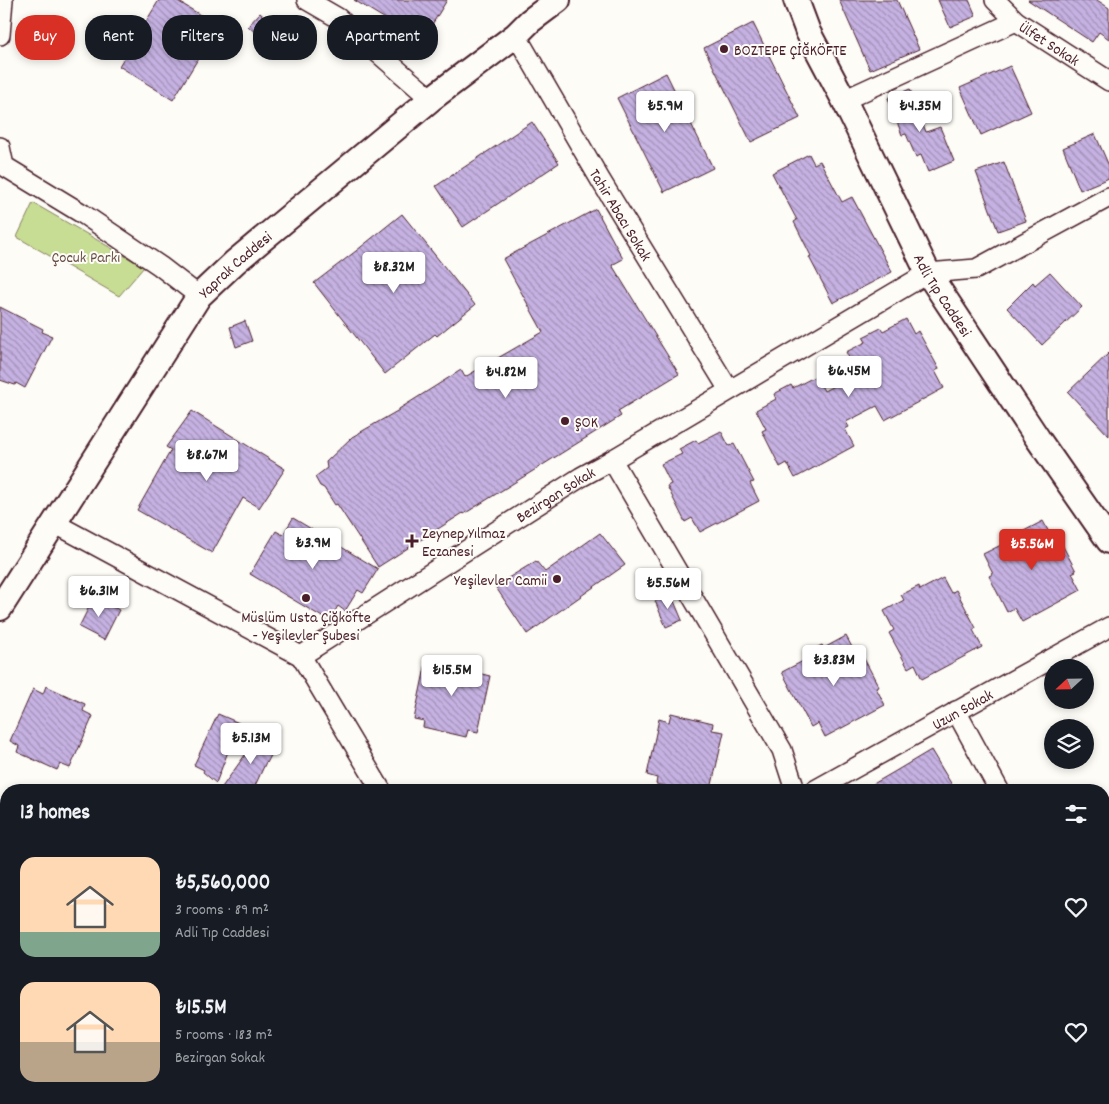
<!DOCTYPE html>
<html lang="en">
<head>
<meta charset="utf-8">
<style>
  body { margin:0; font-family:Dekko,sans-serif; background:#242831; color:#f1f3f6; height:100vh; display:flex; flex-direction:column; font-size:19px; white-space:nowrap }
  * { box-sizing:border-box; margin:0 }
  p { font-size:16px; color:#9ea1a6 }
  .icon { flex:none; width:28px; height:28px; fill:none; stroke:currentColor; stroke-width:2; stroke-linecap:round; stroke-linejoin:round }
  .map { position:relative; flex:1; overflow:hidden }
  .panel { position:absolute; left:0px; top:784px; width:1110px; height:321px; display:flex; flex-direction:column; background:#171b24; border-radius:20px 20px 0 0; box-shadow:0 2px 8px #0003 }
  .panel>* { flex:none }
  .banner { position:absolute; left:15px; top:15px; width:500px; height:45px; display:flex; gap:10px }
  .needle { width:32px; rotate:248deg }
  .buttons { position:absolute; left:1044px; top:659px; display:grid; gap:10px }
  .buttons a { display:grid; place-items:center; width:50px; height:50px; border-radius:50%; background:#171b24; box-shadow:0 2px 8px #0003; font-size:25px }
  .price { position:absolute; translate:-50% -42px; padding:0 11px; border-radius:5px; background:#fff; color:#222; font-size:16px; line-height:32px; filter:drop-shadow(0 1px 2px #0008) }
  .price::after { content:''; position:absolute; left:50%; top:30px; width:15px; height:11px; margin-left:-8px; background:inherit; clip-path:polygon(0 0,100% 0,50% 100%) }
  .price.current { background:#d93025; color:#fff }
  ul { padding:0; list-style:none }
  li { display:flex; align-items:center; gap:15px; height:125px; padding:0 20px }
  li span { display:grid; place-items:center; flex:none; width:140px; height:100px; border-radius:15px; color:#555 }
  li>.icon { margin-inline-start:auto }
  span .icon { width:60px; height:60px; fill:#fffc; stroke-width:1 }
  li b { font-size:21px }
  h2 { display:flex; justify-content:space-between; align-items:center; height:60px; padding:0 20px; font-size:21px }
  .chip { padding:0 18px; border-radius:20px; background:#171b24; box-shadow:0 2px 8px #0003; font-size:18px; line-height:45px }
  .chip.current { background:#d93025; color:#fff }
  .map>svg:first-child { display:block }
</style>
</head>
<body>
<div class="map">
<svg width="1109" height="1104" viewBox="0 0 1109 1104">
  <defs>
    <pattern id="building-back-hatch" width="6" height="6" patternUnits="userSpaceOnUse" patternTransform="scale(1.25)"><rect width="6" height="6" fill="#c5b2e2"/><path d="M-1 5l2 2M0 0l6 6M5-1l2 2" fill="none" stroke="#a290b7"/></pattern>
  </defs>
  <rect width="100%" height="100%" fill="#fdfcf7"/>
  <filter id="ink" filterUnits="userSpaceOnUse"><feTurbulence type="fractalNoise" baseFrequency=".02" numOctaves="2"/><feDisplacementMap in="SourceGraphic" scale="10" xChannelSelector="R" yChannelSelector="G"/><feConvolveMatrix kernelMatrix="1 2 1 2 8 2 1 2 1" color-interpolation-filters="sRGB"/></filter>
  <g filter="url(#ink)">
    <!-- park -->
    <path fill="#c7dd93" stroke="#887e5f" d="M33,203L144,267L119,296L17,237Z
      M0,1049L6,1050V1099H261L252,1104H0Z"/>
    <!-- building -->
    <path fill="url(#building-back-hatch)" stroke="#4a1f2b" d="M159,0H176L218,26L173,100L119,66Z
      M354,0H447L422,41Z
      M839,0H897L919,49L870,70Z
      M938,0H969L976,16L950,27Z
      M1028,0H1097L1109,8V39L1099,32L1092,42Z
      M260,13L271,23L260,37L248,26Z
      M753,23L800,118L751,142L704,48Z
      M1010,66L1031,112L981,135L960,88Z
      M666,73L713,168L664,192L617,98Z
      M910,89L926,132L940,127L954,161L928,172L921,155L916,157L906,134L902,135L888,98Z
      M532,122L559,163L463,227L436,186Z
      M1095,134L1109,166V178L1080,190L1063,148Z
      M809,154L814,164L820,161L842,202L852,197L892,272L833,303L809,257L811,256L794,222L797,220L772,173Z
      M1004,162L1026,221L998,231L976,172Z
      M596,209L623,259L612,265L679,374L618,411L621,416L464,514L463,513L378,567L337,504L335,505L324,488L320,486L315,477L327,468L326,462L352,437L399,410V409L461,370L465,377L543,332L503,259Z
      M402,214L475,305L437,336L435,334L385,374L314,283L356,251Z
      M1050,272L1082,307L1042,345L1007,308L1033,282L1035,285Z
      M0,307L43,329L42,332L52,336L25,388L16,383L15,385L0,380Z
      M906,319L914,334L918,331L939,369L935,371L944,388L885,420L877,406L846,422L849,427L845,429L854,446L795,478L787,463L780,467L762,431L766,429L756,410L776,399L774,394L791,385L793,388L816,376L824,391L853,376L851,374L856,371L846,352L866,342L863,337L881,328L883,331Z
      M245,321L252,341L236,347L230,327Z
      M1109,353V436L1068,392Z
      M192,411L285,469L259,508L243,498L212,553L137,510L171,450L166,447Z
      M721,431L729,446L734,444L754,482L750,483L759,501L700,532L692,518L685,522L667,486L671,484L661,464L682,454L679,449L696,440L698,443Z
      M293,518L378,569L363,593L358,590L345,611L338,606L329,621L250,574L276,531L283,535Z
      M1043,521L1051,536L1056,533L1076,571L1072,573L1081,590L1022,622L1014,608L1007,612L989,576L993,574L983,554L1003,544L1001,539L1018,530L1020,533Z
      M600,533L625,565L527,634L495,586L536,561L545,572Z
      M943,578L951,593L956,590L976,628L973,630L982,647L922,679L915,664L908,668L889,633L894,630L884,611L904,600L901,595L919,586L920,590Z
      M671,594L682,620L666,627L655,601Z
      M94,597L119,610L104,640L79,627Z
      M846,636L854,651L859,649L879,687L876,688L885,705L825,737L818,723L811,727L782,672L807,659L804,654L822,645L824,648Z
      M438,657L480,666L478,673L490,676L478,732L468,730L466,737L423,727L424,721L414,719L426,663L436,665Z
      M46,686L85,704L83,711L93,716L70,768L60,764L57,770L17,752L19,746L10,741L33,689L43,694Z
      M671,713L713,723L712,730L724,732L711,789L701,787L700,790H681L656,784L657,778L647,775L659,719L669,722Z
      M218,714L239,723L216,783L203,772L204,770L194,765Z
      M260,734L278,742L267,763L266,762L253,790H220Z
      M931,750L955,790H863L894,772Z"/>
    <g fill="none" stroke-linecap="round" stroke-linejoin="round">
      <defs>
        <g id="minor">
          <path d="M307,0L338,18L431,99"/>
          <path id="s1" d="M995,0L1016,21L1109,81"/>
          <path d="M0,35L3,0"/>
          <path id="s2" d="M516,35L601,181L729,390"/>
          <path d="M844,100L1016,21"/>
          <path d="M0,147L4,166L83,214L160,266L199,296"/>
          <path d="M612,460L782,750L795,790"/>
          <path id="s3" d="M54,523L301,656L581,477L612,460L928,273L976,269L1109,197"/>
          <path d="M301,656L381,790"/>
          <path d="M956,711L999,790"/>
          <path id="s4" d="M815,790L1109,627"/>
          <path d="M1104,978L1109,987"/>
          <path d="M370,1099L373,1104"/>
          <path d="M560,1099L563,1104"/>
          <path d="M765,1099L769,1104"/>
          <path d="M300,1104L308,1099"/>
          <path d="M917,1104L925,1099"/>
        </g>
        <g id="tertiary">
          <path id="s5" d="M796,0L808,32L844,100L928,273L1038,439L1109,541"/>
          <path id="s6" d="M0,608L199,296L235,262L431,99L516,35L530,21L558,0"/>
        </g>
      </defs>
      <!-- minor casing -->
      <use href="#minor" stroke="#4a1f2b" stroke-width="22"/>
      <!-- tertiary casing -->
      <use href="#tertiary" stroke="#4a1f2b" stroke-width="28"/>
      <!-- minor -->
      <use href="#minor" stroke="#fdfcf7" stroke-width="19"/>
      <!-- tertiary -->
      <use href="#tertiary" stroke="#fdfcf7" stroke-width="24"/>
    </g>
  </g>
  <!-- markers -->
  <g fill="#4a1f2b" stroke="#fdfcf7" stroke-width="2">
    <circle cx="724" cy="49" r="5"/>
    <circle cx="565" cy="421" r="5"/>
    <path d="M409.5 533.5h5v5h5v5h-5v5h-5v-5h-5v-5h5z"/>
    <circle cx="557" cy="579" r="5"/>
    <circle cx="306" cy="598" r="5"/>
  </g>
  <g text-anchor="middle" stroke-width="4" stroke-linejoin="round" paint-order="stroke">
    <!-- street labels -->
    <g font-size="16" fill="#4a1f2b" stroke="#fdfcf7">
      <text dy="6" stroke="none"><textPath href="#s1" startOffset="70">Ülfet Sokak</textPath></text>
      <text dy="6" stroke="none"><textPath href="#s2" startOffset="208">Tahir Abacı Sokak</textPath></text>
      <text dy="6" stroke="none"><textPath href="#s6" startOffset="418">Yaprak Caddesi</textPath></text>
      <text dy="6" stroke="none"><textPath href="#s5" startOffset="330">Adli Tıp Caddesi</textPath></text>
      <text dy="6" stroke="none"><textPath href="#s3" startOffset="582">Bezirgan Sokak</textPath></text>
      <text dy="6" stroke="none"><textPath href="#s4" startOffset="168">Uzun Sokak</textPath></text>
    </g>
    <!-- poi labels -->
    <g font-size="16" fill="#4a1f2b" stroke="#fdfcf7" text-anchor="start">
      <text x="734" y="55">BOZTEPE ÇİĞKÖFTE</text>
      <text x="575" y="427">ŞOK</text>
      <text x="422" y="538">Zeynep Yılmaz<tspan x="422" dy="18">Eczanesi</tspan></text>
      <text x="547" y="585" text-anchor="end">Yeşilevler Camii</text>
      <text x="306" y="622" text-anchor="middle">Müslüm Usta Çiğköfte<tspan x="306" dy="18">- Yeşilevler Şubesi</tspan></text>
    </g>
    <!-- park labels -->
    <g font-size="16" fill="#694e45" stroke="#fdfcf7">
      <text x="86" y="262">Çocuk Parkı</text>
    </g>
  </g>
</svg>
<div class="buttons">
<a><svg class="needle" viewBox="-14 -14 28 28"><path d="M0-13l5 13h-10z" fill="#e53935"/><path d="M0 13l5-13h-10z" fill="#9ea1a6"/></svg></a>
<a><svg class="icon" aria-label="layers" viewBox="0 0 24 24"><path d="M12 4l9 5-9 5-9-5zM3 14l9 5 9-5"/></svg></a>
</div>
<b class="price" style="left:665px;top:133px">₺5.9M</b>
<b class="price" style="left:920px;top:133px">₺4.35M</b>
<b class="price" style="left:394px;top:294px">₺8.32M</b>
<b class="price" style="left:849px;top:398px">₺6.45M</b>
<b class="price" style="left:506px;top:399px">₺4.82M</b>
<b class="price" style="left:207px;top:482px">₺8.67M</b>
<b class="price" style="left:313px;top:570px">₺3.9M</b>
<b class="price current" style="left:1032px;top:571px">₺5.56M</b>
<b class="price" style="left:668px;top:610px">₺5.56M</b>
<b class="price" style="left:99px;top:618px">₺6.31M</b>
<b class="price" style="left:834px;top:687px">₺3.83M</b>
<b class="price" style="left:452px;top:697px">₺15.5M</b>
<b class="price" style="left:251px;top:765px">₺5.13M</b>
<div class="banner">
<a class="chip current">Buy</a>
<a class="chip">Rent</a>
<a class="chip">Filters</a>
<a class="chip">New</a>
<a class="chip">Apartment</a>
</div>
<section class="panel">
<h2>13 homes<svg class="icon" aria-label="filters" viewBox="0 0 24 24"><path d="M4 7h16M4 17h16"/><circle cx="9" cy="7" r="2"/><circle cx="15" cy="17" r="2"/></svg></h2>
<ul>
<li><span style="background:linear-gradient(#ffd9b3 75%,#7fa58c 0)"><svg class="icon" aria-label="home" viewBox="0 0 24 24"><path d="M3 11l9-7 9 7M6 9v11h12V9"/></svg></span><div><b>₺5,560,000</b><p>3 rooms · 89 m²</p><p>Adli Tıp Caddesi</p></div><svg class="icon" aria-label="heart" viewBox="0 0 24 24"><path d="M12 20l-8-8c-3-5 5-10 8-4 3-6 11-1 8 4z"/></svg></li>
<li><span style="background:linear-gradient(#ffd9b3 60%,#b9a48a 0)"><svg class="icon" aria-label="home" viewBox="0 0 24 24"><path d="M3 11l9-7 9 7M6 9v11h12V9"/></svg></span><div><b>₺15.5M</b><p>5 rooms · 183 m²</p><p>Bezirgan Sokak</p></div><svg class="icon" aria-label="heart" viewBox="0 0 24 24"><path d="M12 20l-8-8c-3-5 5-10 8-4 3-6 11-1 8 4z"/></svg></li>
</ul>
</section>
</div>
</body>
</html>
